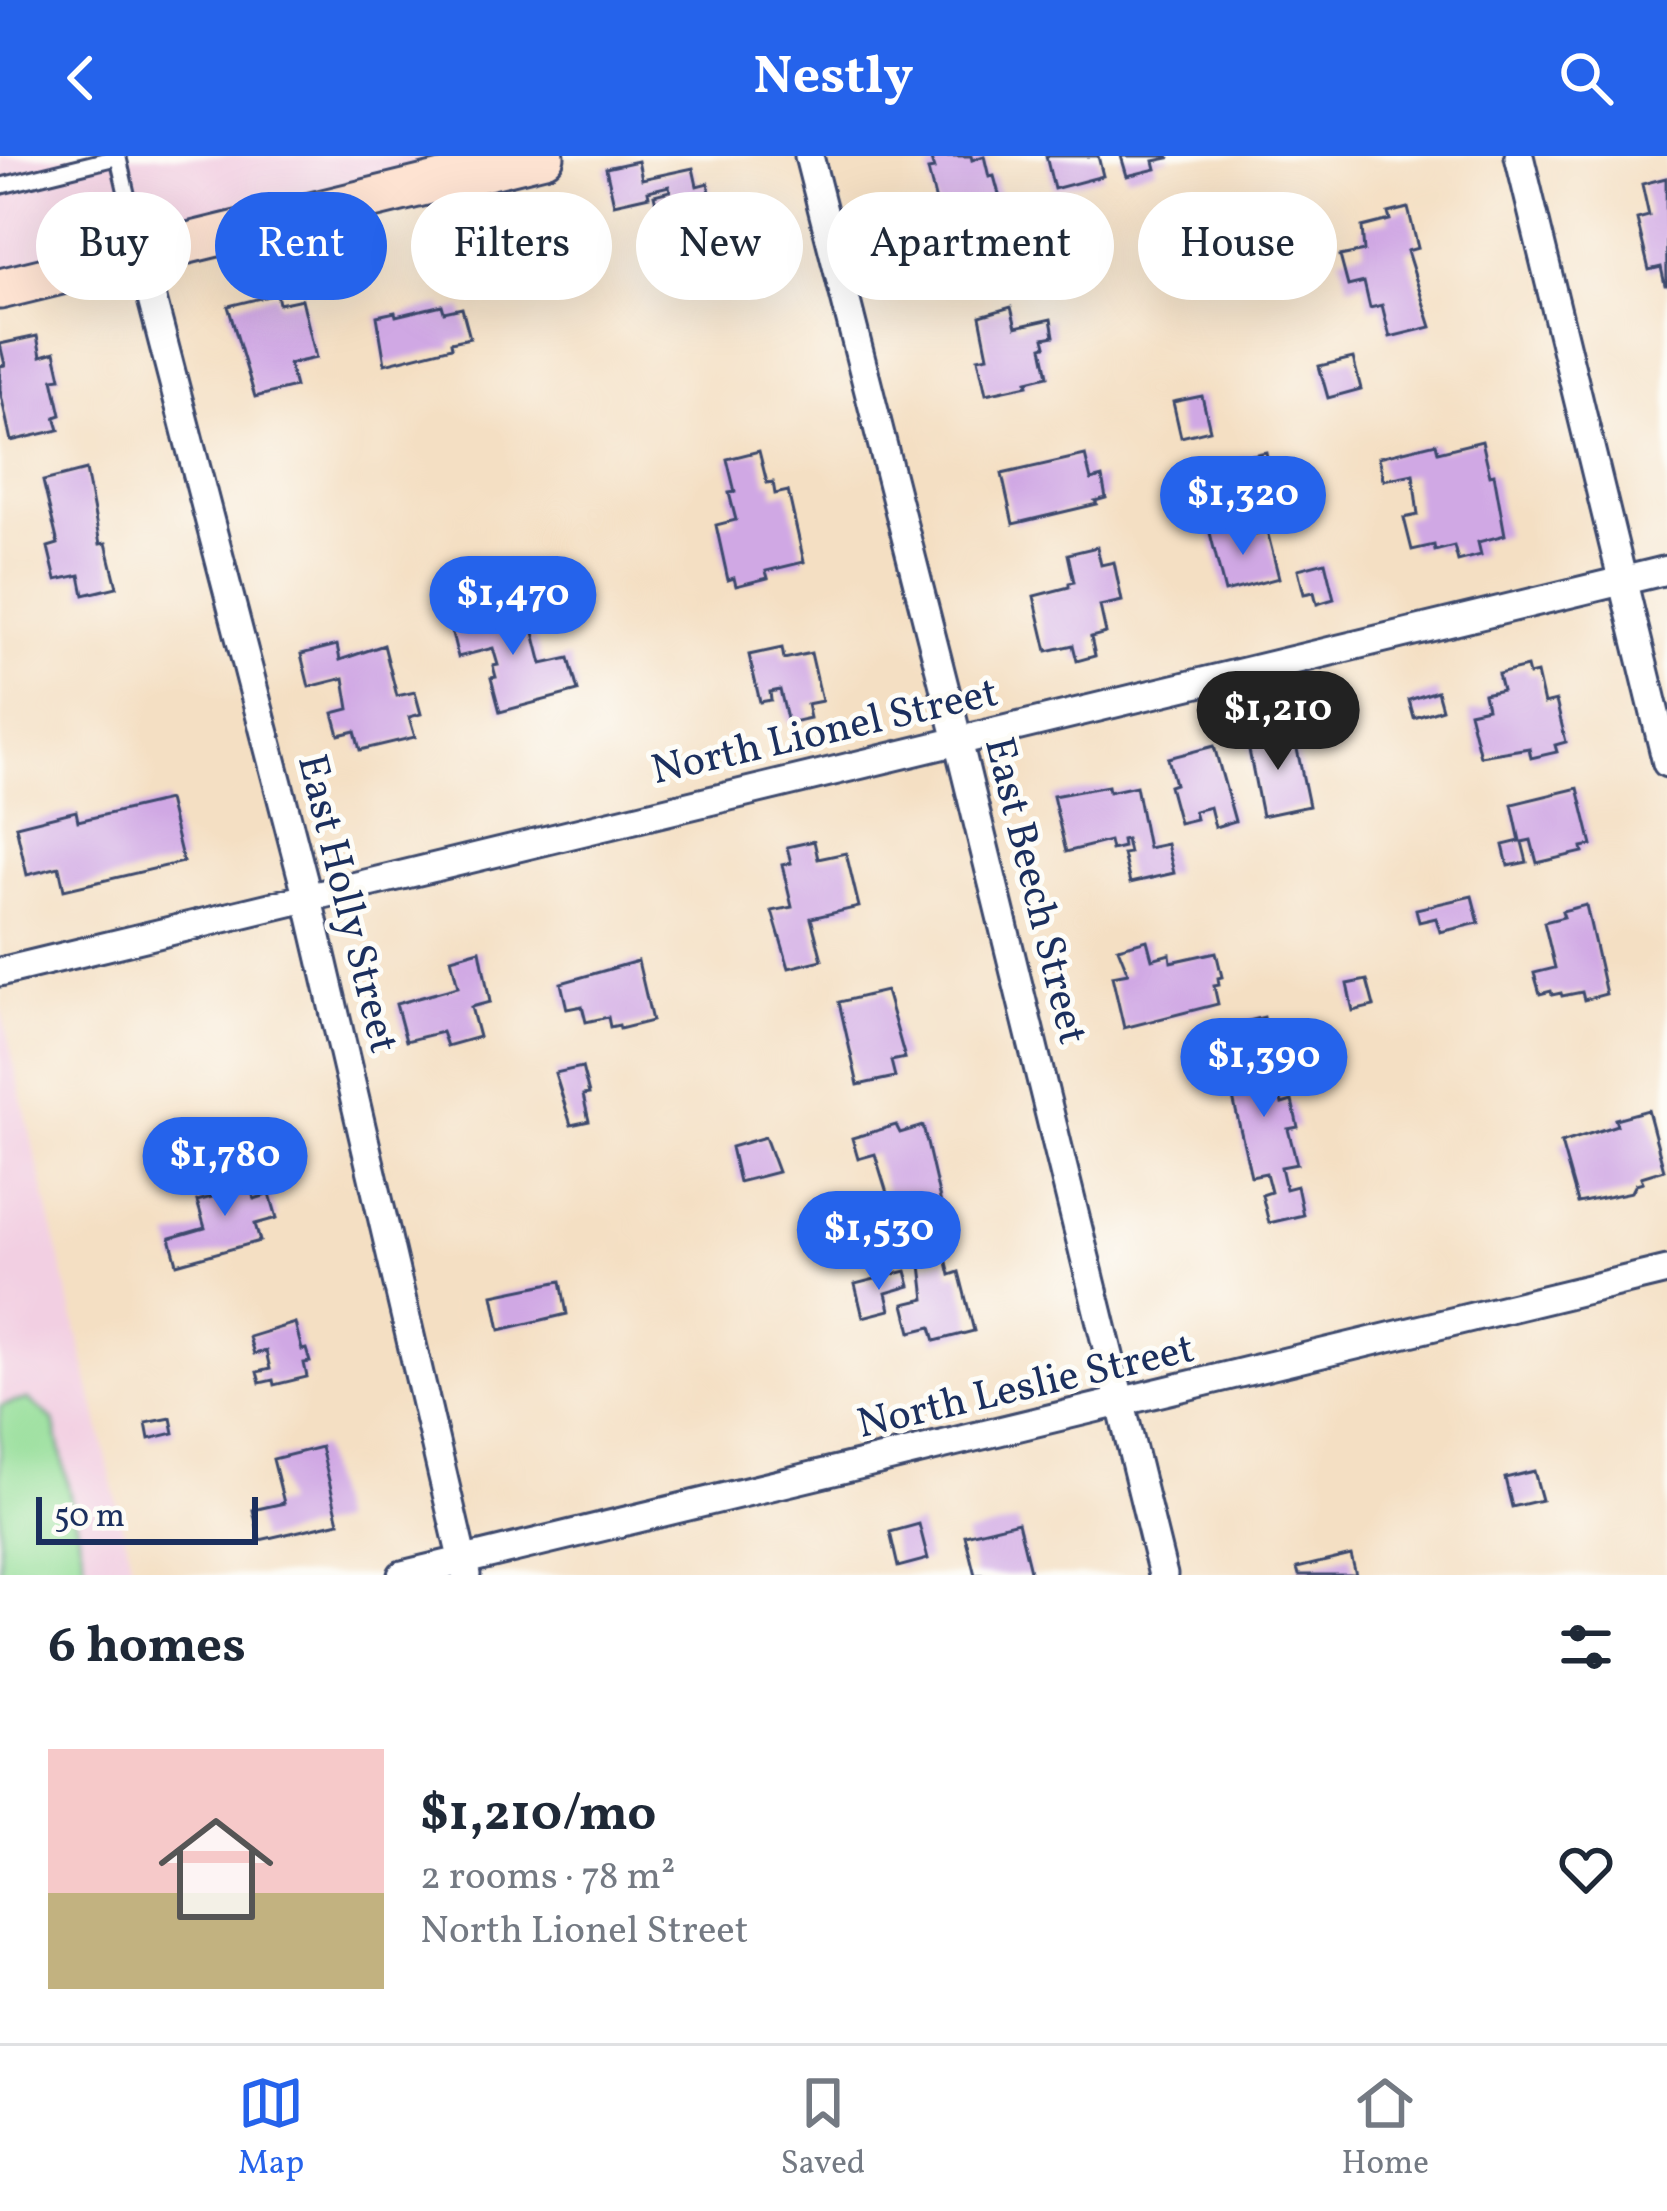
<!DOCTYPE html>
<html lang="en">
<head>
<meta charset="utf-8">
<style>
  body { margin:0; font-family:Vollkorn,serif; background:#f6f6f7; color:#1f2937; height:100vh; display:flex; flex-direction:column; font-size:45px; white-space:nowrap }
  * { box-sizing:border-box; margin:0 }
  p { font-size:39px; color:#747a83 }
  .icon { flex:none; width:66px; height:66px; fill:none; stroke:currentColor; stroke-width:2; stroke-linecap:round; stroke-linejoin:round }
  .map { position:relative; height:1419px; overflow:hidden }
  .sheet { display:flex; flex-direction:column; background:#fff; flex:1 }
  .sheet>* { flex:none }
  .top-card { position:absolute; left:36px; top:36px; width:1596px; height:108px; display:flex; gap:24px }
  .scale { position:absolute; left:36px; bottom:30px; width:222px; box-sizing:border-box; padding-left:12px; border:6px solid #1b2f5e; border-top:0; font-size:33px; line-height:42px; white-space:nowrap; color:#1b2f5e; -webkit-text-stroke:9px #fdfcf7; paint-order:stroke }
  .price { position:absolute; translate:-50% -102px; padding:0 27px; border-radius:42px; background:#2563eb; color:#fff; font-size:39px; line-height:78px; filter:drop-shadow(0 3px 6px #0008) }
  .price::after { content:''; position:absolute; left:50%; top:72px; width:36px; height:27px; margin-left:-18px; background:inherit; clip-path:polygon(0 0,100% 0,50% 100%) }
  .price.selected { background:#222; color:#fff }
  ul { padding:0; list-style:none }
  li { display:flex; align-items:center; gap:36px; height:300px; padding:0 48px }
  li+li { border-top:3px solid #e0e1e3 }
  li span { display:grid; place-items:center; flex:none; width:336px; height:240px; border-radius:0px; color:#555 }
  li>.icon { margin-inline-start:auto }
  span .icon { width:144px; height:144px; fill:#fffc; stroke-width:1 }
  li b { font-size:51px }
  h2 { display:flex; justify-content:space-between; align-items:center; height:144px; padding:0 48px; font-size:51px }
  .pill { padding:0 42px; border-radius:54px; background:#fff; box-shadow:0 12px 48px #0002; font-size:42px; line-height:108px }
  .pill.selected { background:#2563eb; color:#fff }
  header { display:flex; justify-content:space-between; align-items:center; height:156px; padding:0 48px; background:#2563eb; color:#fff; font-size:54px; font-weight:700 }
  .menu { display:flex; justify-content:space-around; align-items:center; height:168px; border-top:3px solid #e0e1e3; background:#fff; font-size:33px; color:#747a83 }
  .menu a { display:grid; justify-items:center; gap:6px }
  .menu .selected { color:#2563eb }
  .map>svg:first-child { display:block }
</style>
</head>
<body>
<header><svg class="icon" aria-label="back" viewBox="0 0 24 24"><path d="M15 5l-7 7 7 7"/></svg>Nestly<svg class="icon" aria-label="search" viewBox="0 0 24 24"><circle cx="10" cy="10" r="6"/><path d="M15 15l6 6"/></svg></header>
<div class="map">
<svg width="1667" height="1419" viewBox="0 0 1667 1419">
  <rect width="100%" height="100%" fill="#fdfcf7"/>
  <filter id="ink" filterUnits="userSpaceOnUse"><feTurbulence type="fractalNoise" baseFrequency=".00833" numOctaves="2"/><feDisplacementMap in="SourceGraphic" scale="24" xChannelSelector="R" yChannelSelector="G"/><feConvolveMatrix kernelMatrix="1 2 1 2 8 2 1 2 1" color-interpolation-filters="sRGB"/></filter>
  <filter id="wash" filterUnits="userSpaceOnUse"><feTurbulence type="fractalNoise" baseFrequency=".004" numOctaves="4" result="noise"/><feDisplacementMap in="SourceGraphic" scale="48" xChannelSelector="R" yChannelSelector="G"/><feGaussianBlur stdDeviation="2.7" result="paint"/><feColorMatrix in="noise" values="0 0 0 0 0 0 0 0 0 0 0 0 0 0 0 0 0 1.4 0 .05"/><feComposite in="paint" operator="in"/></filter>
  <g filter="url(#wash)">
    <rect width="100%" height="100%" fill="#f4dfc3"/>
    <!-- built -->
    <path fill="#f2cfe2" d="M0,0H544L0,134Z
      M0,848L134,1419H0Z"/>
    <!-- green -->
    <path fill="#95de99" stroke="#58867c" stroke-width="3" d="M28,1243L54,1265L87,1419H0V1250Z"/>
    <g id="blocks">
      <!-- building -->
      <path fill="#d0a8e4" d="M930,0H971L972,4L984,0L989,21L994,20L1005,60L1000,62L1005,85L944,103L932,55L938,54L928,14L934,13Z
        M1046,0H1098L1103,20L1054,33Z
        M1121,0H1168L1169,2L1154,5L1156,13L1127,20Z
        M638,5L642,23L693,12L697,30L708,27L722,90L685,99L680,76L656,81L652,62L659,60L654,39L670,35L669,30L648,35L649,40L614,48L606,12Z
        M1666,22L1667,129H1665L1661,111L1649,114L1637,63L1649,60L1642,28Z
        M478,45L485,74L464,79L457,50Z
        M1408,52L1418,92L1407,95L1431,171L1390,181L1382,149L1370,152L1364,126L1348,130L1340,100L1364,95L1362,71L1390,64L1388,57Z
        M277,138L279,148L302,143L316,202L289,208L295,231L255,241L228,150Z
        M442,149L444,156L462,152L470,182L451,186L452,191L385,208L377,160L395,156L396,160Z
        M1011,151L1016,171L1051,163L1054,180L1044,182L1046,190L1042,191L1048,220L1027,225L1028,229L986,238L978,202L988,200L980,160Z
        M37,180L41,200L55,196L61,222L53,223L61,259L55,261L59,274L11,285L0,234V210L5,209L0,188Z
        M1353,202L1361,233L1328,242L1319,210Z
        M1202,240L1210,274L1181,281L1173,246Z
        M1482,285L1490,319L1494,318L1505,379L1478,386L1481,399L1458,405L1454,390L1435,395L1434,389L1412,394L1404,362L1418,359L1413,318L1384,324L1379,301L1436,287L1438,296Z
        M759,295L767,327L773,326L775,338L788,335L804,406L766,415L768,422L736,430L734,422L728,424L716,369L736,364L729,337L735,336L727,303Z
        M1266,296L1272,324L1245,331L1238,302Z
        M1085,299L1091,324L1102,321L1106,342L1095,345L1097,348L1013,368L1002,318Z
        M86,314L100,388L106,387L117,431L84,439L80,419L56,424L48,391L58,388L43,325Z
        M1233,367L1238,382L1267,375L1279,422L1225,436L1209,373Z
        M1097,391L1101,409L1114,406L1122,445L1100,450L1106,477L1091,481L1095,500L1077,505L1073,489L1047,495L1034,440L1069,431V427L1074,426L1068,398Z
        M1325,406L1334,443L1317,448L1314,436L1304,438L1298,413Z
        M528,453L542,508L569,502L578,535L500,556L491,522L496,521L493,510L498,509L493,492L458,501L448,461L477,454L480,466Z
        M337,489L340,504L384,489L397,540L415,536L421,558L409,561L415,581L360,594L355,575L339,579L333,557L349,553L344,522L309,531L301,498Z
        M782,492L784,503L811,497L822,545L807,548L810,562L788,567L780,534L770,536L771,544L760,546L749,499Z
        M1527,511L1529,519L1537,517L1544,548L1556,545L1566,586L1555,589L1557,596L1531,602L1529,592L1480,600L1469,556L1487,552L1484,538L1502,534L1498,518Z
        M1437,535L1442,553L1414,562L1409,544Z
        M1293,574L1309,650L1262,660L1247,584Z
        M1214,590L1235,665L1215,671L1210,651L1194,655L1196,663L1179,667L1169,630L1175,628L1168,602Z
        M1108,630L1109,636L1136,630L1148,692L1167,688L1174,717L1130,727L1123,698L1129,697L1126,683L1122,684L1123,691L1111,694L1109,685L1066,696L1053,640Z
        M1578,632L1592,689L1582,691L1583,696L1537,707L1531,684L1522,686L1527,706L1508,710L1503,689L1520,685L1512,648Z
        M168,644L183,706L64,734L59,711L27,719L16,670L76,655L78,665Z
        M814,685L818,703L846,697L859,751L811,762L822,804L789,812L772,755L792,751L782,709L791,707L787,691Z
        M1472,740L1479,767L1440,776L1436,762L1419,766L1416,753Z
        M1586,749L1606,838L1584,844L1582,836L1562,840L1561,837L1552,839L1551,835L1540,838L1534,817L1555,812L1544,766L1564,761L1562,755Z
        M1147,784L1152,803L1170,798L1171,806L1216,796L1222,821L1218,822L1219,829L1214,830L1218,848L1124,872L1112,820L1128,817L1118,792Z
        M480,794L490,846L471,851L479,881L447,890L442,876L406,885L396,848L458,831L451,802Z
        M638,805L652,865L620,873L619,869L610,871L608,861L586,866L582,850L567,853L561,827Z
        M1367,824L1374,850L1353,855L1347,828Z
        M886,835L905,902L891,905L895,921L858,929L839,846Z
        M1264,861L1271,891L1253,895L1258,917L1274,913L1282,948L1292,945L1298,971L1288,973L1297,1008L1281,1011L1286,1033L1297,1030L1303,1059L1269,1067L1262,1039L1271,1036L1266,1017L1251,1020L1229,924L1241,922L1228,870Z
        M582,911L589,938L583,939L589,965L571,969L555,917Z
        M1648,954L1664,1014L1641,1021L1643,1026L1636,1028L1632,1036L1578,1047L1561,987L1617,969L1615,963Z
        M896,969L900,977L923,970L942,1052L869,1073L860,1045L887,1037L875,998L858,1003L852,982Z
        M765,981L778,1016L739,1026L731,991Z
        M246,1013L254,1043L270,1038L277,1062L255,1068L260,1085L177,1108L170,1082L205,1072L197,1045L212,1041L207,1024Z
        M946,1102L950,1119L959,1116L974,1175L935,1185L931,1171L911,1176L904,1148L925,1143L921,1109Z
        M906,1115L910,1130L886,1137L890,1154L863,1161L855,1128Z
        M561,1125L567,1158L500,1174L493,1139Z
        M295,1167L302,1194L306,1193L310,1206L304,1207L307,1221L274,1229L273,1224L260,1227L257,1216L270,1213L266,1195L254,1198L249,1181Z
        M171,1262L174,1277L149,1283L146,1267Z
        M321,1291L339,1366L260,1384L253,1354L284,1347L273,1303Z
        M1534,1315L1542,1344L1512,1351L1505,1322Z
        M1018,1366L1031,1419H975L965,1379Z
        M919,1368L928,1403L898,1411L890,1376Z
        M1351,1399L1356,1419H1299L1297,1412Z"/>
    </g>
  </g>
  <g filter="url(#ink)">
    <use href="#blocks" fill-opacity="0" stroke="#3c496d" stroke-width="3"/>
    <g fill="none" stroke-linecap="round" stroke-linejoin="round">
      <defs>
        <path id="lane" d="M118,0L139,92
          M0,30L118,1"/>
        <path id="street" d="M809,0L958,585L1163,1419
          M1519,0L1667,607
          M140,97L307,739L466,1419
          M0,816L1667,414
          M402,1419L1667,1114"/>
        <path id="secondary" d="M0,133L544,0"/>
      </defs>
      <!-- lane casing -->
      <use href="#lane" stroke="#3c496d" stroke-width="20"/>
      <!-- street casing -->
      <use href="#street" stroke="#3c496d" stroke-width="33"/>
      <!-- secondary casing -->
      <use href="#secondary" stroke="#3c496d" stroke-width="45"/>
      <!-- lane -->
      <use href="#lane" stroke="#fff" stroke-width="14"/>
      <!-- street -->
      <use href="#street" stroke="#fff" stroke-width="27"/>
      <!-- secondary -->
      <use href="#secondary" stroke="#fee3d2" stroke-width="39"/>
    </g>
  </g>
  <g text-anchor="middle" stroke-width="10" stroke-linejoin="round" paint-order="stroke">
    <!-- street labels -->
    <g font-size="42" fill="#1b2f5e" stroke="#fdfcf7">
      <text transform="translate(824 573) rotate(-13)" y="15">North Lionel Street</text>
      <text transform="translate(1038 734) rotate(76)" y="15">East Beech Street</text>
      <text transform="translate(350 747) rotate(76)" y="15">East Holly Street</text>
      <text transform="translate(1025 1228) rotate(-13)" y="15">North Leslie Street</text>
    </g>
  </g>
</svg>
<div class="scale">50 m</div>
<b class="price" style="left:1243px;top:402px">$1,320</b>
<b class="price" style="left:513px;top:502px">$1,470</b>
<b class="price selected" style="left:1278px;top:617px">$1,210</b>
<b class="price" style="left:1264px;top:964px">$1,390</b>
<b class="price" style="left:225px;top:1063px">$1,780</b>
<b class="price" style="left:879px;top:1137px">$1,530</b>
<div class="top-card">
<a class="pill">Buy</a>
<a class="pill selected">Rent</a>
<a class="pill">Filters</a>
<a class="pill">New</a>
<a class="pill">Apartment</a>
<a class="pill">House</a>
</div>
</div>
<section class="sheet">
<h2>6 homes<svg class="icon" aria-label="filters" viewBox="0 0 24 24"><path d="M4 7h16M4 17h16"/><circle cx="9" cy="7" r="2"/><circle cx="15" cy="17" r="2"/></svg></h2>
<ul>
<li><span style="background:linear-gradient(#f6c9c9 60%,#c2b280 0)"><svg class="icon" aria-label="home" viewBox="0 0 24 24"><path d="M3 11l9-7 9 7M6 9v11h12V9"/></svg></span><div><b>$1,210/mo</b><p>2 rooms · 78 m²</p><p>North Lionel Street</p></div><svg class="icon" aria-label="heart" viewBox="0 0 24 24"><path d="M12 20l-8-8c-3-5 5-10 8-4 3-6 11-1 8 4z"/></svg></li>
</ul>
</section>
<nav class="menu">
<a class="selected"><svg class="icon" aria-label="map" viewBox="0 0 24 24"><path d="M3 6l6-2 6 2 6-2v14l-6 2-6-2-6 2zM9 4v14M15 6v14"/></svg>Map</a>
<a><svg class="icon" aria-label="saved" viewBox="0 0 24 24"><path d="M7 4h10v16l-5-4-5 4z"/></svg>Saved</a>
<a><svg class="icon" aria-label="home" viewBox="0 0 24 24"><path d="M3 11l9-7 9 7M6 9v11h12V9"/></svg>Home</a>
</nav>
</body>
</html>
